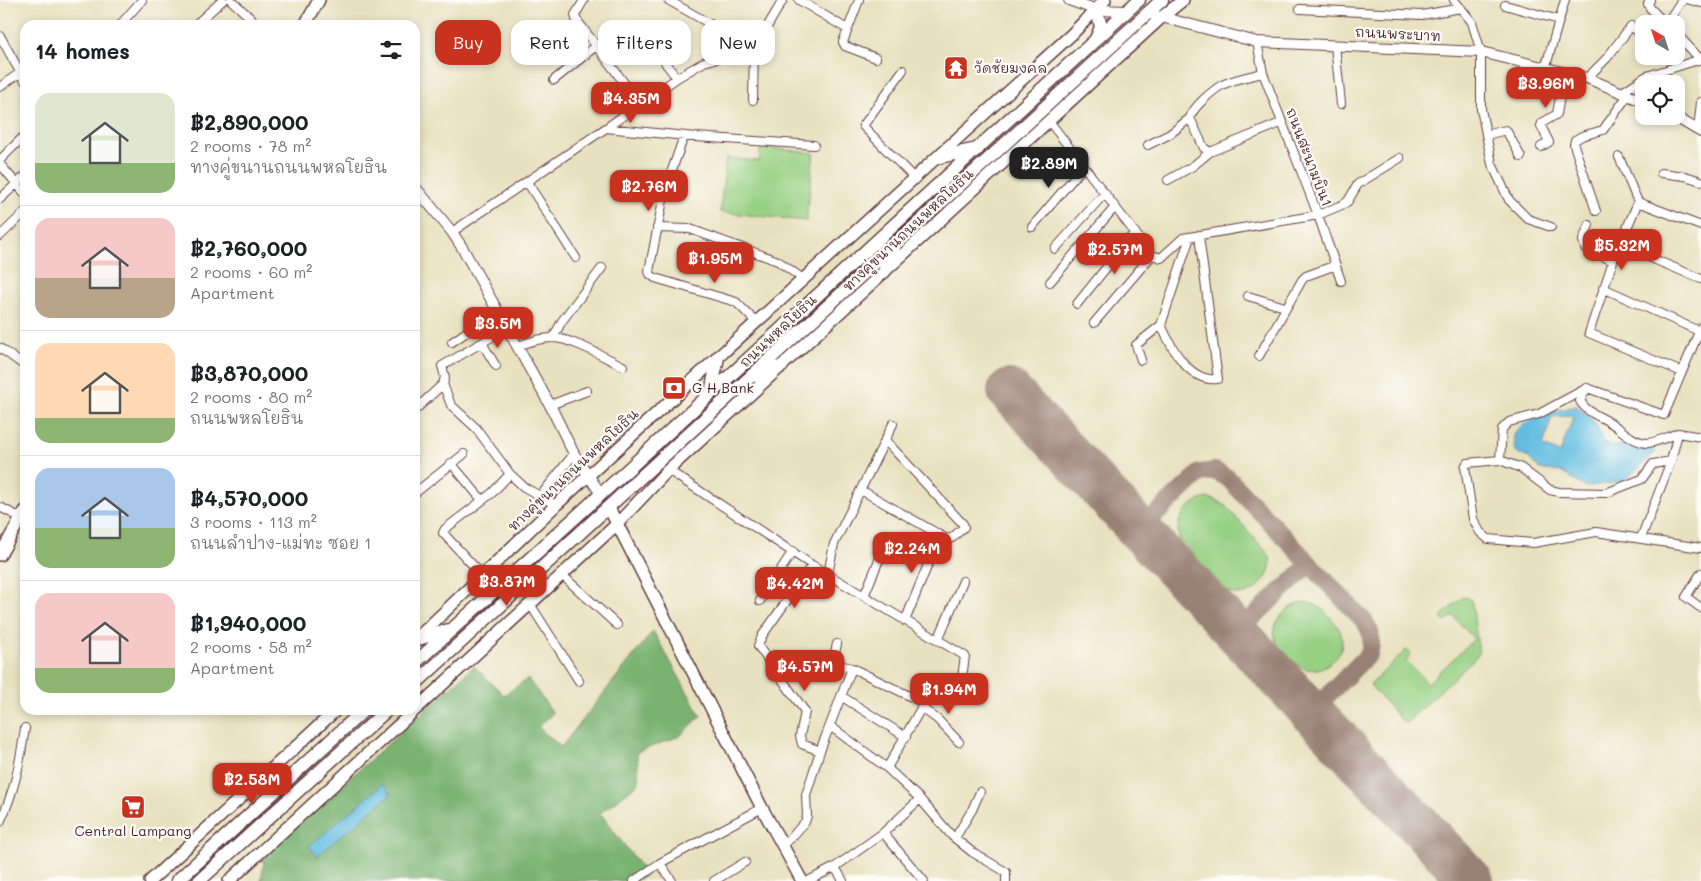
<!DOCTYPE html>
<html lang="en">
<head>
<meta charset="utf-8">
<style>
  body { margin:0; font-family:Mali,"Playpen Sans Thai",sans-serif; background:#f6f6f6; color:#202124; height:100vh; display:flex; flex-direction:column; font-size:19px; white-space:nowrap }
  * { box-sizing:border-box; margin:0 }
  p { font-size:16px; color:#757577 }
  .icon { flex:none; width:28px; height:28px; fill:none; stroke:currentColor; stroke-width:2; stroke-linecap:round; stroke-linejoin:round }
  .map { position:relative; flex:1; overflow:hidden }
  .panel { position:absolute; left:20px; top:20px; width:400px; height:695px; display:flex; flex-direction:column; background:#fff; border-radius:15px; box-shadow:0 2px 8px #0003 }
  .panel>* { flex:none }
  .banner { position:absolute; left:435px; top:20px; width:475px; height:45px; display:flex; gap:10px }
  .needle { width:32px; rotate:321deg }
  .buttons { position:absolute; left:1635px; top:15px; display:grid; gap:10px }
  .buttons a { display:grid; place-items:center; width:50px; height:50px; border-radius:10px; background:#fff; box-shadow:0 2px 8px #0003; font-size:25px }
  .price { position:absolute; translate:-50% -42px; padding:0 11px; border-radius:10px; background:#c8321e; color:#fff; font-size:16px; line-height:32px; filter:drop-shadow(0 1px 2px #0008) }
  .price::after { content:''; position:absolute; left:50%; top:30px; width:15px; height:11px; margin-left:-8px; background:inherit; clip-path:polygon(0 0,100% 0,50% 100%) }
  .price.on { background:#222; color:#fff }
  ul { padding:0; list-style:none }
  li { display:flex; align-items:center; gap:15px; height:125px; padding:0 15px }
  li+li { border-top:1px solid #e0e0e0 }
  li span { display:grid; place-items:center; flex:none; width:140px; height:100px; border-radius:15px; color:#555 }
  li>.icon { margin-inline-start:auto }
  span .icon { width:60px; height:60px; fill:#fffc; stroke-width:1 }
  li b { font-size:21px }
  h2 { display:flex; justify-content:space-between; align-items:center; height:60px; padding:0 15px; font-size:21px }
  .chip { padding:0 18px; border-radius:15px; background:#fff; box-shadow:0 2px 8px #0003; font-size:18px; line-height:45px }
  .chip.on { background:#c8321e; color:#fff }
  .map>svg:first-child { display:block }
</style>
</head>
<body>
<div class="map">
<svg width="1701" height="881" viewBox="0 0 1701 881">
  <rect width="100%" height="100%" fill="#fdfcf7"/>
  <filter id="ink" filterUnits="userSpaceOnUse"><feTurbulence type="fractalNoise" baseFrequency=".02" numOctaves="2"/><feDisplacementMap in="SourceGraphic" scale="10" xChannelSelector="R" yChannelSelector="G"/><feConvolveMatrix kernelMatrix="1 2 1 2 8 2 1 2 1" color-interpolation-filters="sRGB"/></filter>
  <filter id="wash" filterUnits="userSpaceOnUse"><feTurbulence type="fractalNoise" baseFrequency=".0096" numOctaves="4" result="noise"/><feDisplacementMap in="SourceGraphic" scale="20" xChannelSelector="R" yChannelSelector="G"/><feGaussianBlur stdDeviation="1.12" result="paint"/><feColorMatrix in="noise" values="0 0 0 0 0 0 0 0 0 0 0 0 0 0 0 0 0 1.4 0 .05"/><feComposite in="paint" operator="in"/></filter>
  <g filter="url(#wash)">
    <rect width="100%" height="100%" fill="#e8e1bf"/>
    <!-- green -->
    <path fill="#97d083" stroke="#707857" d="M761,147L814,153L806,221L720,212L726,158L759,161Z
      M1207,498L1215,500L1227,507L1270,556C1275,580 1245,606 1224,589L1179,538C1174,518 1188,503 1207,498Z
      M1463,597L1469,598L1472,602L1479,654L1407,722L1404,723L1370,685L1407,649L1411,654L1406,661L1428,683L1474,639L1453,616L1445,622L1440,617Z
      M1303,602C1315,603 1321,607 1329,616C1335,623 1341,629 1342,639C1344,656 1323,673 1306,669C1297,666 1286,654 1280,647C1264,629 1285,606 1303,602Z"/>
    <!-- forest -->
    <path fill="#79b271" stroke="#62684e" d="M653,631L701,716L680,736L637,752L639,783L600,813L647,875L634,881H261L265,855L474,666L504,695L528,679L553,713L538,727L561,747Z"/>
    <!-- water -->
    <path fill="#64bde1" stroke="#576e86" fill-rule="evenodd" d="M1576,406C1589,416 1599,424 1602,441L1615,447C1631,438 1641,445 1656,452L1624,481L1585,487L1561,472L1539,469L1529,458L1515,452C1515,448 1513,441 1514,436C1519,418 1560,410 1576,406ZM1574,415L1560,453L1543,446L1552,417Z
      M383,784L391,794L317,856L309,846Z"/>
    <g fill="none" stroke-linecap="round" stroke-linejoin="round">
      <!-- taxiway -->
      <path stroke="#998075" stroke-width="18" d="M1139,530L1200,473L1215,471L1228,478L1364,621C1372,632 1373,641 1369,654L1311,712
        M1236,633L1310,564"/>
      <!-- runway -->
      <path stroke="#998075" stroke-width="44" d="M1009,391L1139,530L1472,881"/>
    </g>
  </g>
  <g filter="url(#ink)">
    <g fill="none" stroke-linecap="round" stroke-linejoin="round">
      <defs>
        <path id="minor" d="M231,0L258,25
          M584,0L575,15L576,19L640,104
          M668,0L754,49L753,100
          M799,0L847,29
          M859,0L843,42L845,46L876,58
          M1454,0L1472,22L1481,52V109L1492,164L1509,200L1528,219L1551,227
          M1650,0L1648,4L1650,8L1666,24
          M1690,0L1701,3
          M1505,5L1559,20
          M1300,9L1422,15L1461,8
          M1666,24L1680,3L1684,0
          M120,25L142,0
          M195,25L223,0
          M1676,33L1701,60
          M0,36L25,81
          M1257,42L1263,73L1318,215L1341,281
          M1335,45L1341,104
          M661,47L668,54L665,62L666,64L677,78
          M1545,69L1565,0
          M903,70L863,126L914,178
          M1587,78L1607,58L1631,26L1644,37
          M554,80L596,46
          M0,87L21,72
          M1622,92L1647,76L1701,59
          M1190,118L1204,148L1210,152L1283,122
          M1049,121L1152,255L1161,258L1183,238L1318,215L1344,204L1348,201L1358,184L1400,158
          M606,128L696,137L814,145
          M1698,130L1701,102
          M1486,135L1506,130L1521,157
          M684,136L665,190L649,271L650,274L655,278L736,302L756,322
          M1148,145L1170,134L1190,118C1192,108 1213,90 1222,85C1234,79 1250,76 1263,73
          M1541,147L1549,142L1541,126L1542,123L1557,114L1564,73
          M1619,157L1638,202L1613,261L1589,333L1682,372
          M0,160L25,135
          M0,164L25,194
          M1661,173L1685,176L1701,181
          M1168,180L1193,166L1210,152
          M527,182L576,258
          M0,199L25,176
          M1638,202L1701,226
          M1596,211L1574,145L1575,140L1582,136L1603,130L1628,95
          M1589,225L1583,240L1585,248L1613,261
          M1032,227L1084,166
          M657,228L690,229L778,261L803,279
          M452,232L606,128L677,78L704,62L754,49L783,0
          M0,236L25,212
          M1620,245L1701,279
          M1055,249L1105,193
          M1050,282L1115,207
          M1603,288L1701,332
          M1248,296L1285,307
          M1077,304L1135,232
          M1094,323L1152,255
          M1161,325C1171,347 1189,383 1218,379L1199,236
          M1701,327L1664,415L1587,388L1539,414L1509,422L1502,429L1500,460L1467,463L1465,467L1473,519L1480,532L1488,539L1533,543L1596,532L1701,548
          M553,338L562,321L602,268
          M452,342L477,325L498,314
          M482,343L496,366
          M518,346C528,342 541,338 553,338C571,338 606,358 623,366
          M0,348L25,366
          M1259,356L1302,280L1306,276L1336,265
          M1141,360L1136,345L1161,325L1190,237
          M443,384L445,377L442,366L507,328
          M1587,388L1580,401C1587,413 1600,416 1611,423C1622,430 1634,443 1648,443C1658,442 1669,436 1678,433
          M550,405L587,391
          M415,410L443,384L451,405L476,428L510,474L524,487L556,505
          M1500,460L1521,468L1550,490L1559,492L1606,493L1642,479L1653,464L1671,461
          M451,463L482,500
          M668,470L812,565L965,656L961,685L958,686L941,683L931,688L924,703L887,768
          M861,490L947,539L952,538L964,527L963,524L885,440
          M415,493L464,454
          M541,495L574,454
          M0,507L21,518
          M1641,538L1671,461L1678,433L1701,437
          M812,565L762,636L758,646L804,710L805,712L800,736L802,744L820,751
          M1701,573L1686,597L1701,608
          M828,574L834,544L893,424
          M482,575L443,533L445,529L492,493L510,474
          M562,575L617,625
          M864,596L889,536
          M760,601L793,551
          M530,604L579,681
          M905,621L940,535
          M938,640L963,581
          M837,644L833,661L835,664L852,668L924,703
          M841,696L906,737
          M922,708L937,719L959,742
          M830,726L887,768L920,799L952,836L972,852L1006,872V881
          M0,822C15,791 20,762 25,728
          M883,833L924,881
          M955,838L972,810L980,792
          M782,845L791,838L805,822L807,816L806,795L820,751L852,668
          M660,863L672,881
          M835,867L843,881
          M634,881L660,863L762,808
          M714,881L745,862
          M808,881L835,867L883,833L920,799"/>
        <path id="tertiary" d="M1069,0L1097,10L1127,11
          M1146,13L1257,42L1481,52L1587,78L1644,102
          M1674,116L1701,132
          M415,187L452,232L463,249L550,405L574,454L601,494"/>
        <path id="secondary" d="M305,25L319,0
          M609,508L762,808L802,881
          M0,555L25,511
          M415,640L556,505L1072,34L1105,0
          M415,710L617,524L668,470L1162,17L1183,0
          M150,881L336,710
          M229,881L415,710"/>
        <path id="trunk" d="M1096,39L1101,27L1097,10
          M939,157L978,149
          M884,272L894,248
          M756,376L782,366
          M711,393L718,357
          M415,640L449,630
          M415,663L610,486L1139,0
          M415,684L1162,0
          M177,881L364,710
          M199,881L387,710"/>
      </defs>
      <!-- minor casing -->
      <use href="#minor" stroke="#623c41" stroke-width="10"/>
      <!-- tertiary casing -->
      <use href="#tertiary" stroke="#623c41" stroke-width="12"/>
      <!-- secondary casing -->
      <use href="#secondary" stroke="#623c41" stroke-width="14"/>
      <!-- trunk casing -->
      <use href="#trunk" stroke="#623c41" stroke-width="15"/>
      <!-- minor -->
      <use href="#minor" stroke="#fff" stroke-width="8"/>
      <!-- tertiary -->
      <use href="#tertiary" stroke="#fff" stroke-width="10"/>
      <!-- secondary -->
      <use href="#secondary" stroke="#fff" stroke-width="11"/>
      <!-- trunk -->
      <use href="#trunk" stroke="#fff" stroke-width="12"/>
    </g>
  </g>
  <!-- icons -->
  <defs>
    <symbol id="temple-square" viewBox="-11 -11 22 22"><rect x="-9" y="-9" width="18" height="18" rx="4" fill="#c8321e" stroke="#fdfcf7"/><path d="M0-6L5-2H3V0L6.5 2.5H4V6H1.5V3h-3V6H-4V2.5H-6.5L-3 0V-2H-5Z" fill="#fff"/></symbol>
    <symbol id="bank-square" viewBox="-11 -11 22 22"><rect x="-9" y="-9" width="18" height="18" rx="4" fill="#c8321e" stroke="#fdfcf7"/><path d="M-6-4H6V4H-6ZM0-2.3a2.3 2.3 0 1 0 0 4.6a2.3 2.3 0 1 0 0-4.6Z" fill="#fff"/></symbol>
    <symbol id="supermarket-square" viewBox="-11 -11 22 22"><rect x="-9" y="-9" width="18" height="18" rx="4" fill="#c8321e" stroke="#fdfcf7"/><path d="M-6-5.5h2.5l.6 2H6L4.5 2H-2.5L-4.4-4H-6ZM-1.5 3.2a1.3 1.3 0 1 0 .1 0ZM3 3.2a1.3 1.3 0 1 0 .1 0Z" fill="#fff"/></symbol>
  </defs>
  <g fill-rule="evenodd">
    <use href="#temple-square" x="942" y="54" width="28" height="28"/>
    <use href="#bank-square" x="660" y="374" width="28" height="28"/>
    <use href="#supermarket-square" x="119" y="793" width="28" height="28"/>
  </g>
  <g text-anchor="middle" stroke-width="4.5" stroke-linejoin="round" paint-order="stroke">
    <!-- street labels -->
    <g font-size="14" fill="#4a1f2b" stroke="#fdfcf7">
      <text transform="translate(1398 34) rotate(3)" y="5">ถนนพระบาท</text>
      <text transform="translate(1309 157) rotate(69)" y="5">ถนนสะนามบิน1</text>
      <text transform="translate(908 230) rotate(-43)" y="5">ทางคู่ขนานถนนพหลโยธิน</text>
      <text transform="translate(778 331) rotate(-43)" y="5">ถนนพหลโยธิน</text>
      <text transform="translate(573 470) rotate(-43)" y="5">ทางคู่ขนานถนนพหลโยธิน</text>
    </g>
    <!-- poi labels -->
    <g font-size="14" fill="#4a1f2b" stroke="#fdfcf7" text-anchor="start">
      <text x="974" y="73">วัดชัยมงคล</text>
      <text x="692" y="393">G H Bank</text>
      <text x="133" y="836" text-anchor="middle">Central Lampang</text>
    </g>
  </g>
</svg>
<div class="buttons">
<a><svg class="needle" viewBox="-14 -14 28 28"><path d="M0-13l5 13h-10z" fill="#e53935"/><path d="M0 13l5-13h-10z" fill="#757577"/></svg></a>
<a><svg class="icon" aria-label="locate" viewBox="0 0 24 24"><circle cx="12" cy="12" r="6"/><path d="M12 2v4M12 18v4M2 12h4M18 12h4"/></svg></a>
</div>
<b class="price" style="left:1546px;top:109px">฿3.96M</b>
<b class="price" style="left:631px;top:124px">฿4.35M</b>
<b class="price on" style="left:1049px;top:189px">฿2.89M</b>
<b class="price" style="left:649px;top:212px">฿2.76M</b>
<b class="price" style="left:1622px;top:271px">฿5.32M</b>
<b class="price" style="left:1115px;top:275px">฿2.57M</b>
<b class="price" style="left:715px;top:284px">฿1.95M</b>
<b class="price" style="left:498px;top:349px">฿3.5M</b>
<b class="price" style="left:912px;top:574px">฿2.24M</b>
<b class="price" style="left:507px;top:607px">฿3.87M</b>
<b class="price" style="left:795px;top:609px">฿4.42M</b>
<b class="price" style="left:805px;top:692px">฿4.57M</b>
<b class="price" style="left:949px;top:715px">฿1.94M</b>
<b class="price" style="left:252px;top:805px">฿2.58M</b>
<div class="banner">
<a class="chip on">Buy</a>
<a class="chip">Rent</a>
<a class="chip">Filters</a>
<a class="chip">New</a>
</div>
<section class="panel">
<h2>14 homes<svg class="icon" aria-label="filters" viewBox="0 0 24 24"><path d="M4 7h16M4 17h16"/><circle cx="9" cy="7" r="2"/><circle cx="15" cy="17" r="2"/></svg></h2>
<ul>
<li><span style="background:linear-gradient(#dfe7d0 70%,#8fb573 0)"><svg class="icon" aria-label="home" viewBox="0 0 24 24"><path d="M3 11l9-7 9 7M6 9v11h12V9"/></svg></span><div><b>฿2,890,000</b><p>2 rooms · 78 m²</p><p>ทางคู่ขนานถนนพหลโยธิน</p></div></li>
<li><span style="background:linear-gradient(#f6c9c9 60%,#b9a48a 0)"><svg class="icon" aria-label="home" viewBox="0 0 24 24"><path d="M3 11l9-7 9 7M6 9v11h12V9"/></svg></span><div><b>฿2,760,000</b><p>2 rooms · 60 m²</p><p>Apartment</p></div></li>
<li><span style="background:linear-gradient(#ffd9b3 75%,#8fb573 0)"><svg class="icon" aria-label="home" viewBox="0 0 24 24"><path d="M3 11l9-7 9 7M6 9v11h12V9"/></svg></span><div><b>฿3,870,000</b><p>2 rooms · 80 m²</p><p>ถนนพหลโยธิน</p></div></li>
<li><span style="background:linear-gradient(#a9c7e8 60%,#8fb573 0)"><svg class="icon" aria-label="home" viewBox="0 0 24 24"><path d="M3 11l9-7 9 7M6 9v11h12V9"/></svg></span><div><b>฿4,570,000</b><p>3 rooms · 113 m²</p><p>ถนนลำปาง-แม่ทะ ซอย 1</p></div></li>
<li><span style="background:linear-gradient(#f6c9c9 75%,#8fb573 0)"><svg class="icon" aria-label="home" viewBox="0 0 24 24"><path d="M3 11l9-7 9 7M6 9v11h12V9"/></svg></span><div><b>฿1,940,000</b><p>2 rooms · 58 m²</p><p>Apartment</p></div></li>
</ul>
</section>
</div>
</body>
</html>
